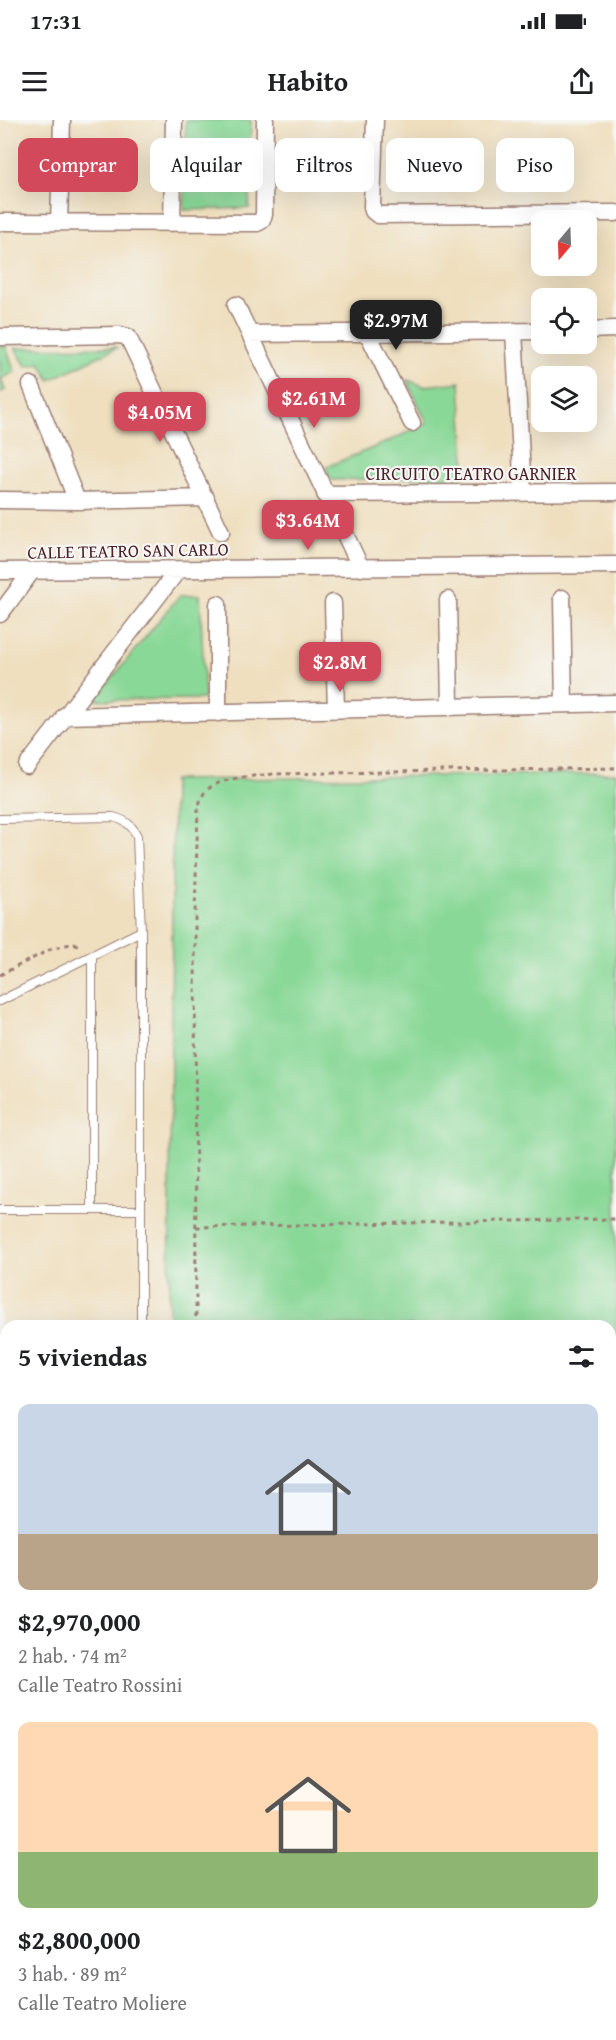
<!DOCTYPE html>
<html lang="es">
<head>
<meta charset="utf-8">
<style>
  body { margin:0; font-family:"Gentium Book Plus",serif; background:#f2f2f2; color:#202124; height:100vh; display:flex; flex-direction:column; font-size:22px; white-space:nowrap }
  * { box-sizing:border-box; margin:0 }
  p { font-size:20px; color:#757577 }
  .icon { flex:none; width:33px; height:33px; fill:none; stroke:currentColor; stroke-width:2; stroke-linecap:round; stroke-linejoin:round }
  .map { position:relative; flex:1; overflow:hidden }
  .sheet { position:absolute; left:0px; top:1200px; width:616px; height:720px; display:flex; flex-direction:column; background:#fff; border-radius:18px 18px 0 0; box-shadow:0 6px 24px #0002 }
  .sheet>* { flex:none }
  .hud { position:absolute; left:18px; top:18px; width:580px; height:54px; display:flex; gap:12px }
  .needle { width:39px; rotate:199deg }
  .tools { position:absolute; left:531px; top:90px; display:grid; gap:12px }
  .tools a { display:grid; place-items:center; width:66px; height:66px; border-radius:12px; background:#fff; box-shadow:0 6px 24px #0002; font-size:30px }
  .price { position:absolute; translate:-50% -51px; padding:0 14px; border-radius:12px; background:#d1495b; color:#fff; font-size:20px; line-height:39px; filter:drop-shadow(0 2px 3px #0008) }
  .price::after { content:''; position:absolute; left:50%; top:36px; width:18px; height:14px; margin-left:-9px; background:inherit; clip-path:polygon(0 0,100% 0,50% 100%) }
  .price.current { background:#222; color:#fff }
  ul { padding:0; list-style:none }
  li { display:grid; align-content:center; gap:12px; height:318px; padding:0 18px }
  li span { display:grid; place-items:center; height:186px; border-radius:12px; color:#555 }
  li>.icon { margin-inline-start:auto }
  span .icon { width:108px; height:108px; fill:#fffc; stroke-width:1 }
  li b { font-size:26px }
  h2 { display:flex; justify-content:space-between; align-items:center; height:72px; padding:0 18px; font-size:26px }
  .pill { padding:0 21px; border-radius:12px; background:#fff; box-shadow:0 6px 24px #0002; font-size:21px; line-height:54px }
  .pill.current { background:#d1495b; color:#fff }
  .status { display:flex; justify-content:space-between; align-items:center; height:42px; padding:0 30px; background:#fff; direction:ltr }
  .status svg { height:16px; fill:currentColor }
  header { display:flex; justify-content:space-between; align-items:center; height:78px; padding:0 18px; background:#fff; font-size:27px; font-weight:600 }
  .map>svg:first-child { display:block }
</style>
</head>
<body>
<div class="status"><b>17:31</b><svg viewBox="0 0 49 12"><path d="M0 12V9h3v3zM5 12V6h3v6zM10 12V3h3v9zM15 12V0h3v12zM26 1h20v11H26zM47 4h2v5h-2z"/></svg></div>
<header><svg class="icon" aria-label="menu" viewBox="0 0 24 24"><path d="M4 6h16M4 12h16M4 18h16"/></svg>Habito<svg class="icon" aria-label="share" viewBox="0 0 24 24"><path d="M12 15V3M7 8l5-5 5 5M5 13v7h14v-7"/></svg></header>
<div class="map">
<svg width="616" height="1920" viewBox="0 0 616 1920">
  <rect width="100%" height="100%" fill="#f6f6f2"/>
  <filter id="ink" filterUnits="userSpaceOnUse"><feTurbulence type="fractalNoise" baseFrequency=".0167" numOctaves="2"/><feDisplacementMap in="SourceGraphic" scale="12" xChannelSelector="R" yChannelSelector="G"/><feConvolveMatrix kernelMatrix="1 2 1 2 8 2 1 2 1" color-interpolation-filters="sRGB"/></filter>
  <filter id="wash" filterUnits="userSpaceOnUse"><feTurbulence type="fractalNoise" baseFrequency=".008" numOctaves="4" result="noise"/><feDisplacementMap in="SourceGraphic" scale="24" xChannelSelector="R" yChannelSelector="G"/><feGaussianBlur stdDeviation="1.35" result="paint"/><feColorMatrix in="noise" values="0 0 0 0 0 0 0 0 0 0 0 0 0 0 0 0 0 1.4 0 .05"/><feComposite in="paint" operator="in"/></filter>
  <g filter="url(#wash)">
    <rect width="100%" height="100%" fill="#efdfbf"/>
    <!-- green -->
    <path fill="#89d897" stroke="#6a7c61" stroke-width="1.5" d="M186,0H251L249,88L184,90Z
      M0,225H5L15,252L1,259L5,270L0,273Z
      M118,227L50,260L40,243L26,246L15,228Z
      M407,260L424,266L460,262L466,357L331,360L326,347L387,322L427,303Z
      M180,475H200L205,579L94,580Z
      M616,653V1626H610V1206H169L173,660Z
      M351,1916L552,1919V1920H346Z"/>
  </g>
  <g filter="url(#ink)">
    <g fill="none" stroke-linecap="round" stroke-linejoin="round">
      <defs>
        <path id="service" d="M0,699L113,697C125,700 132,705 137,716L141,811V1206
          M92,836V1090
          M0,881L141,811
          M0,1090H141
          M0,1432H6
          M0,1596H6"/>
        <path id="minor" d="M375,0L372,87L373,91L378,95L616,93
          M0,102L257,103L261,101L264,95L265,0
          M59,102L62,0
          M172,103L174,0
          M236,185L361,448
          M586,210L616,209
          M514,211L523,373
          M250,214L542,211
          M368,214L412,303
          M0,217L120,215L128,217L221,412
          M31,265L77,381
          M325,374L616,372
          M0,380L77,381L206,378
          M0,451L616,445
          M562,478L564,584
          M448,480L450,586
          M333,483L336,590
          M218,484V593
          M0,494L32,451
          M64,596L616,583
          M27,646L178,450
          M610,1677H616
          M610,1794H616
          M308,1914L313,1920
          M559,1914L564,1920
          M64,1920V1914"/>
        <path id="tertiary" d="M0,1914L47,1920"/>
      </defs>
      <!-- service casing -->
      <use href="#service" stroke="#9c7f75" stroke-width="10"/>
      <!-- minor casing -->
      <use href="#minor" stroke="#9c7f75" stroke-width="19"/>
      <!-- tertiary casing -->
      <use href="#tertiary" stroke="#9c7f75" stroke-width="23"/>
      <!-- path -->
      <path stroke="#9c7f75" stroke-width="3" stroke-dasharray="4.5 4.5" stroke-linecap="butt" d="M0,855L51,829L74,823L81,828
        M196,1107L616,1099
        M196,1206L195,793L198,688C200,684 200,679 203,675C212,657 256,656 274,654L616,648
        M610,1611H616"/>
      <!-- service -->
      <use href="#service" stroke="#fff" stroke-width="8"/>
      <!-- minor -->
      <use href="#minor" stroke="#fff" stroke-width="16"/>
      <!-- tertiary -->
      <use href="#tertiary" stroke="#fff" stroke-width="21"/>
    </g>
  </g>
  <g text-anchor="middle" stroke-width="4.5" stroke-linejoin="round" paint-order="stroke">
    <!-- street labels -->
    <g font-size="18" fill="#4a1f2b" stroke="#f6f6f2">
      <text x="471" y="360">CIRCUITO TEATRO GARNIER</text>
      <text transform="translate(128 431) rotate(-1)" y="6">CALLE TEATRO SAN CARLO</text>
    </g>
  </g>
</svg>
<div class="tools">
<a><svg class="needle" viewBox="-14 -14 28 28"><path d="M0-13l5 13h-10z" fill="#e53935"/><path d="M0 13l5-13h-10z" fill="#757577"/></svg></a>
<a><svg class="icon" aria-label="locate" viewBox="0 0 24 24"><circle cx="12" cy="12" r="6"/><path d="M12 2v4M12 18v4M2 12h4M18 12h4"/></svg></a>
<a><svg class="icon" aria-label="layers" viewBox="0 0 24 24"><path d="M12 4l9 5-9 5-9-5zM3 14l9 5 9-5"/></svg></a>
</div>
<b class="price current" style="left:396px;top:231px">$2.97M</b>
<b class="price" style="left:314px;top:309px">$2.61M</b>
<b class="price" style="left:160px;top:323px">$4.05M</b>
<b class="price" style="left:308px;top:431px">$3.64M</b>
<b class="price" style="left:340px;top:573px">$2.8M</b>
<div class="hud">
<a class="pill current">Comprar</a>
<a class="pill">Alquilar</a>
<a class="pill">Filtros</a>
<a class="pill">Nuevo</a>
<a class="pill">Piso</a>
</div>
<section class="sheet">
<h2>5 viviendas<svg class="icon" aria-label="filters" viewBox="0 0 24 24"><path d="M4 7h16M4 17h16"/><circle cx="9" cy="7" r="2"/><circle cx="15" cy="17" r="2"/></svg></h2>
<ul>
<li><span style="background:linear-gradient(#c9d6e8 70%,#b9a48a 0)"><svg class="icon" aria-label="home" viewBox="0 0 24 24"><path d="M3 11l9-7 9 7M6 9v11h12V9"/></svg></span><div><b>$2,970,000</b><p>2 hab. · 74 m²</p><p>Calle Teatro Rossini</p></div></li>
<li><span style="background:linear-gradient(#ffd9b3 70%,#8fb573 0)"><svg class="icon" aria-label="home" viewBox="0 0 24 24"><path d="M3 11l9-7 9 7M6 9v11h12V9"/></svg></span><div><b>$2,800,000</b><p>3 hab. · 89 m²</p><p>Calle Teatro Moliere</p></div></li>
</ul>
</section>
</div>
</body>
</html>
